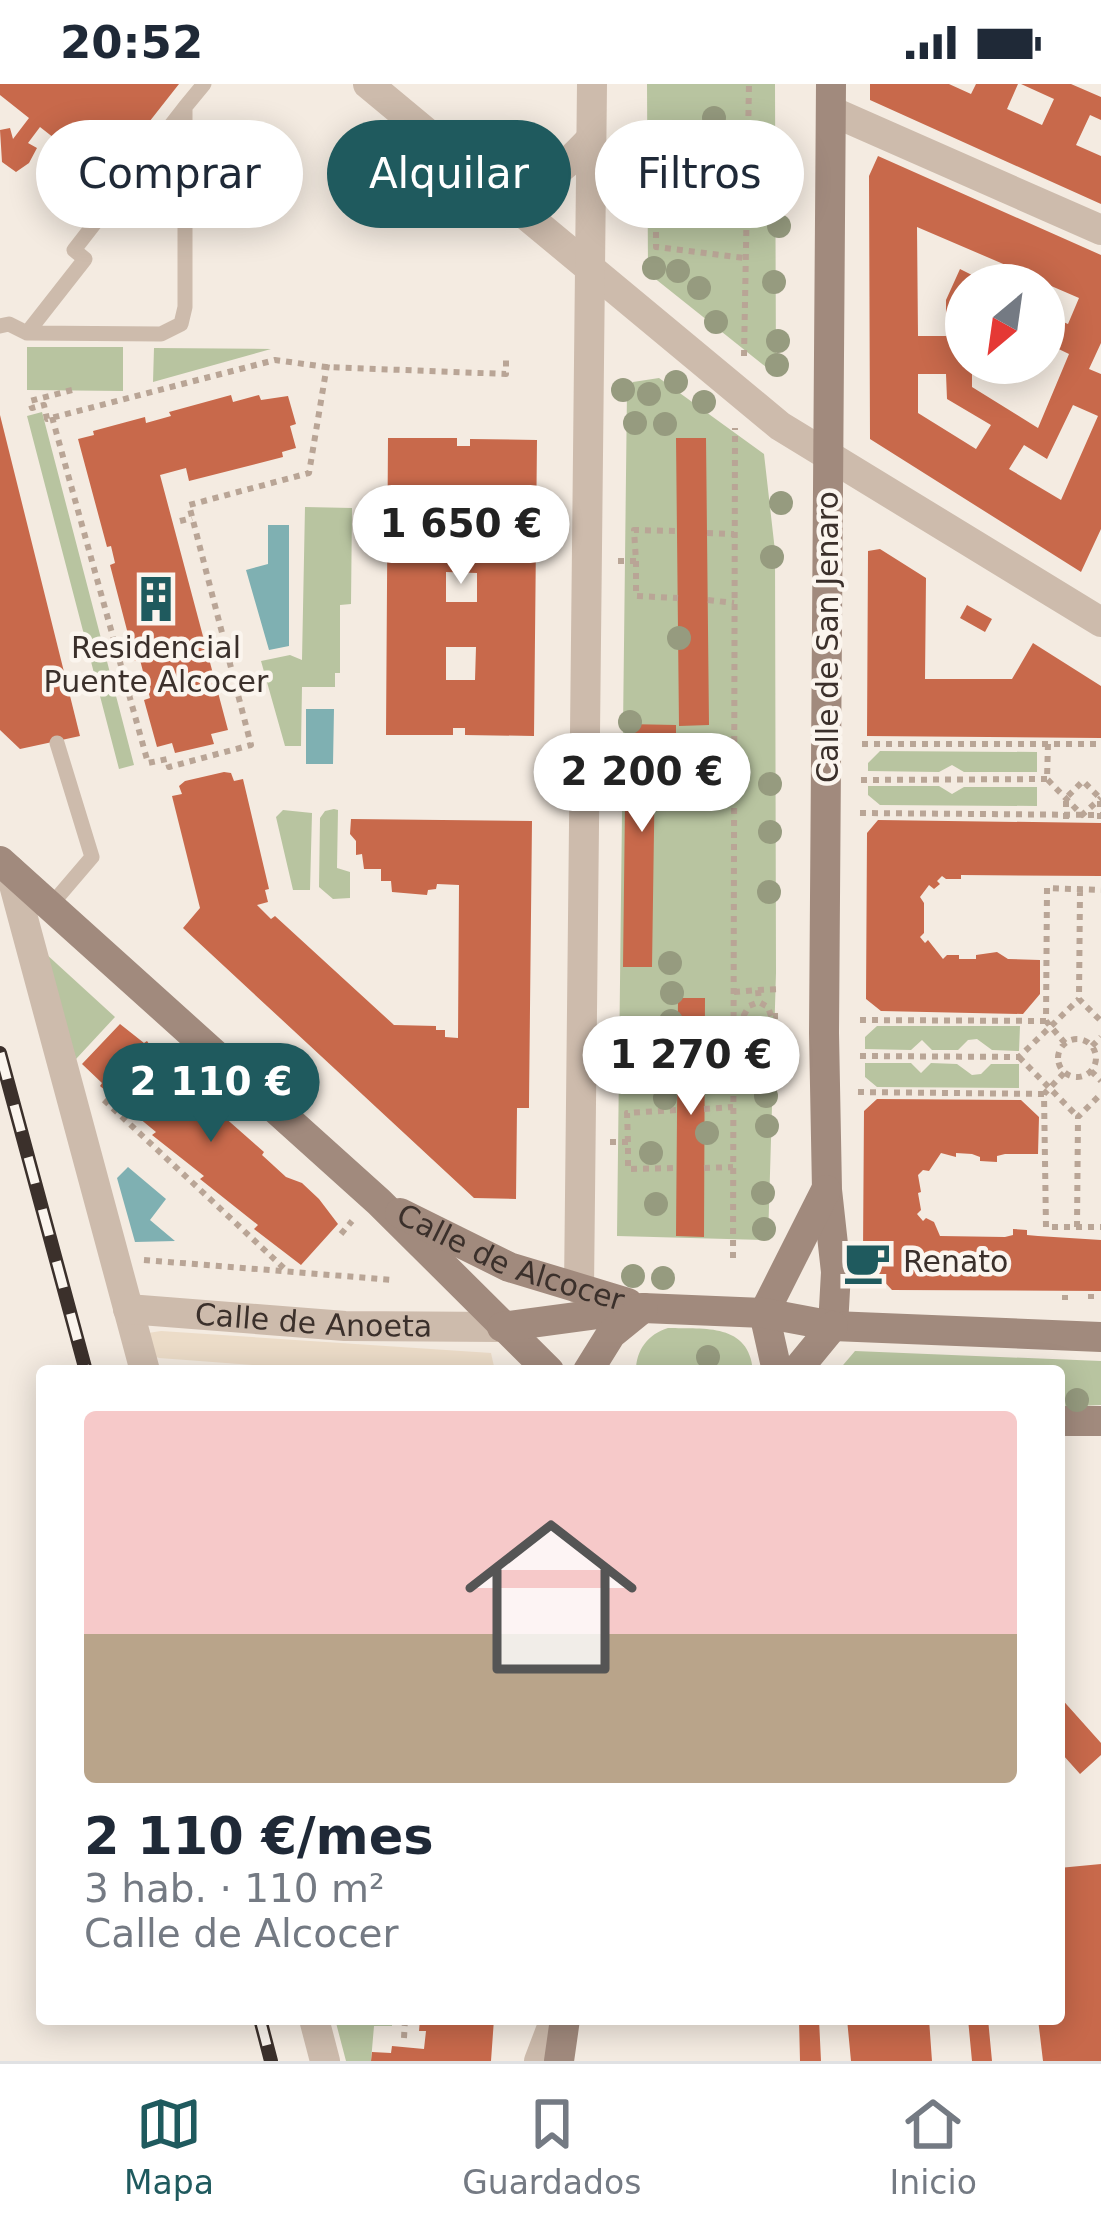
<!DOCTYPE html>
<html lang="es">
<head>
<meta charset="utf-8">
<style>
  body { margin:0; font-family:"DejaVu Sans",sans-serif; background:#f6f6f7; color:#1f2937; height:100vh; display:flex; flex-direction:column; font-size:45px; white-space:nowrap }
  * { box-sizing:border-box; margin:0 }
  p { font-size:39px; color:#747a83 }
  .icon { flex:none; width:66px; height:66px; fill:none; stroke:currentColor; stroke-width:2; stroke-linecap:round; stroke-linejoin:round }
  .map { position:relative; flex:1; overflow:hidden }
  .details { position:absolute; left:36px; top:1281px; width:1029px; height:660px; display:flex; flex-direction:column; background:#fff; border-radius:12px; box-shadow:0 6px 30px #0003 }
  .details>* { flex:none }
  .banner { position:absolute; left:36px; top:36px; width:1029px; height:108px; display:flex; gap:24px }
  .needle { width:78px; rotate:209deg }
  .tools { position:absolute; left:945px; top:180px; display:grid; gap:24px }
  .tools a { display:grid; place-items:center; width:120px; height:120px; border-radius:50%; background:#fff; box-shadow:0 6px 30px #0003; font-size:60px }
  .price { position:absolute; translate:-50% -102px; padding:0 27px; border-radius:42px; background:#fff; color:#222; font-size:39px; line-height:78px; filter:drop-shadow(0 3px 6px #0008) }
  .price::after { content:''; position:absolute; left:50%; top:72px; width:36px; height:27px; margin-left:-18px; background:inherit; clip-path:polygon(0 0,100% 0,50% 100%) }
  .price.on { background:#1f5a5e; color:#fff }
  ul { padding:0; list-style:none }
  li { display:grid; align-content:center; gap:24px; height:636px; padding:0 48px }
  li span { display:grid; place-items:center; height:372px; border-radius:12px; color:#555 }
  li>.icon { margin-inline-start:auto }
  span .icon { width:216px; height:216px; fill:#fffc; stroke-width:1 }
  li b { font-size:51px }
  .pill { padding:0 42px; border-radius:54px; background:#fff; box-shadow:0 6px 30px #0003; font-size:42px; line-height:108px }
  .pill.on { background:#1f5a5e; color:#fff }
  .status { display:flex; justify-content:space-between; align-items:center; height:84px; padding:0 60px; background:#fff; direction:ltr }
  .status svg { height:33px; fill:currentColor }
  .tab-bar { display:flex; justify-content:space-around; align-items:center; height:168px; border-top:3px solid #e0e1e3; background:#fff; font-size:33px; color:#747a83 }
  .tab-bar a { display:grid; justify-items:center; gap:6px }
  .tab-bar .on { color:#1f5a5e }
  .map>svg:first-child { display:block }
</style>
</head>
<body>
<div class="status"><b>20:52</b><svg viewBox="0 0 49 12"><path d="M0 12V9h3v3zM5 12V6h3v6zM10 12V3h3v9zM15 12V0h3v12zM26 1h20v11H26zM47 4h2v5h-2z"/></svg></div>
<div class="map">
<svg width="1101" height="1977" viewBox="0 0 1101 1977">
  <rect width="100%" height="100%" fill="#f4ebe1"/>
  <!-- green -->
  <path fill="#b8c4a0" d="M647,0H775L776,291L648,189Z
    M27,263H123V307L27,306Z
    M154,264L271,265L153,298Z
    M659,294L764,370L775,467L776,889L768,1156L617,1152L627,307L633,298Z
    M42,328L134,681L119,685L27,332Z
    M305,423L352,424L351,520L340,521V589H335V603H302L301,662H285L261,577L290,571L302,576Z
    M880,667L1037,668V688H964L952,681L939,688L868,687V679Z
    M868,702H939L952,710L964,703H1037V722L880,721L868,711Z
    M334,725L338,726L337,784L350,788V814L333,815L319,803L320,734L325,727Z
    M283,726L312,729L310,806H293L276,733Z
    M45,869L115,933L76,975Z
    M877,942H1020L1019,967L992,966L977,955L968,956L958,966H932L922,956L911,966L865,965V953Z
    M865,979H911L921,989L931,979L957,980L972,991L981,990L991,980H1019V1004L877,1003L865,993Z
    M668,1244C705,1245 749,1239 753,1287H636C636,1266 648,1250 668,1244Z
    M855,1267L1101,1277V1321L1059,1323V1287H838Z
    M335,1935H392V1942H374L371,1977H346Z"/>
  <!-- plaza -->
  <path fill="#ecdcc8" d="M161,1247L491,1269L495,1287H331L159,1274L148,1270V1249Z"/>
  <!-- water -->
  <path fill="#7fb0b2" d="M268,441H289V562L269,566L246,486L268,480Z
    M306,625H334L333,680H306Z
    M128,1083L166,1115L150,1136L175,1157L135,1158L117,1094Z"/>
  <!-- building -->
  <path fill="#c8694b" fill-rule="evenodd" d="M0,0H179L105,94L40,43L28,59L37,64L29,79L16,88L2,78L0,46L10,44L13,55L29,34L0,11Z
    M870,0H949L971,10L976,0H1018L1007,25L1042,41L1054,15L1021,0H1071L1101,13V36L1090,31L1076,61L1101,72V120L870,16Z
    M878,72L1101,171V259L1089,285L1101,290V445L1081,488L870,355L869,92ZM917,143L1008,182L1000,201H1041L1042,198L1079,214L1068,240L1044,230V258L1069,270L1038,344L972,303V279H966V213L962,214L972,191L960,185L946,216V252H918ZM918,290H946L947,315L991,341L976,365L918,329ZM1073,321L1098,332L1061,416L1009,385L1024,361L1047,375Z
    M231,311L233,318L259,311L261,316L288,312L296,340L290,342L296,364L282,368L283,373L189,397L186,384L160,391L228,646L211,650L214,660L175,669L172,659L157,663L144,616L150,614L140,576L135,577L110,481L115,479L111,462L107,463L78,355L94,351L93,347L145,333L146,339L171,332L169,328Z
    M0,331L80,652L20,665L0,646Z
    M388,354H457V362H470V355L537,356L534,652L465,651V644H453V651H386ZM448,411H478L477,444H447ZM446,488L477,489V518H446ZM446,563H476L475,596H446Z
    M676,354H706L709,641L679,642Z
    M880,465L926,494L925,595H1012L1033,559L1101,602V654L867,652L868,467Z
    M967,521L992,535L985,548L960,534Z
    M626,640L676,641V679H655L652,883H623Z
    M224,688L231,689L234,697L243,695L269,805L265,806L268,818L257,821L271,835L275,832L394,941L436,942V946H445V953L458,954L459,801L437,800L436,805L428,806L427,811L392,808L391,797H381V785H364L362,770L356,771V757L350,750L351,735L532,737L529,1018V1024H517L516,1115L474,1114L183,844L200,824L172,712L182,710L179,702L185,697Z
    M878,736L1101,739V792L961,791V795H946L942,792L937,797L940,800L934,805L929,801L920,813L924,819V849L920,853L925,859L928,856L943,875L947,871H959V875H976V871L997,868L1008,875L1040,876V910L1023,930L881,927L866,915L867,749Z
    M678,914H705L704,1153L676,1152Z
    M120,940L144,959L147,957L155,969L158,967L172,987L264,1068L262,1071L286,1093L302,1099L319,1115L338,1140L301,1181L254,1145L258,1141L200,1095L204,1092L152,1051L156,1048L100,1002L102,999L82,980Z
    M877,1015L1021,1016L1039,1033L1038,1070H1005L997,1072V1078L980,1077V1073L972,1070L956,1069V1073L941,1069L929,1087L923,1086L918,1091L921,1108L918,1109L921,1126L917,1130L923,1137L926,1134L934,1138L940,1152L1005,1153L1013,1151V1145L1027,1146V1151L1038,1152L1101,1156V1207L892,1206L866,1178L863,1166L864,1027Z
    M1059,1612L1101,1659V1671L1080,1690L1063,1671L1059,1675Z
    M1101,1780V1977H1043L1038,1935H1059V1784Z
    M420,1935H494L491,1977H371L372,1968L391,1969L392,1962L424,1965L426,1947H419Z
    M799,1935H819L821,1977H800Z
    M847,1935H929L932,1977H851Z
    M968,1935H988L992,1977H972Z"/>
  <g fill="none" stroke-linecap="round" stroke-linejoin="round">
    <!-- path -->
    <path stroke="#b9a596" stroke-width="6" stroke-dasharray="6 6" stroke-linecap="butt" d="M635,132L656,133V163L745,174
      M656,133V105L747,103
      M744,272L749,0
      M72,306L30,317L32,324L44,321L47,335L275,276L326,283L506,290V274
      M52,333L148,679L167,675L169,683L251,661L189,421L309,389L328,275
      M180,437L192,434
      M707,449L734,450
      M618,477H636L634,446L677,447
      M636,477V512L678,514
      M708,516L734,519
      M213,565L226,562
      M862,660H1101
      M1048,660L1047,695L1082,731L1101,714
      M861,696L1047,695
      M860,729L1101,731
      M1066,735V714L1083,697L1100,714V736
      M1080,806L1079,915L1101,937
      M758,906L779,905
      M734,908L758,906L759,918
      M771,932L768,923L759,918L749,922L744,931L746,938L758,945L765,943L771,932H778
      M860,936L1046,937
      M758,945V955L778,954
      M1058 974a19 19 0 1 1 38 0a19 19 0 1 1-38 0Z
      M733,956L758,955
      M1065,959L1046,937L1047,804L1101,806
      M1092,962L1101,953
      M860,972L1019,973L1079,915
      M1019,973L1078,1033
      M1091,987L1101,997
      M1064,989L1044,1010L1046,1143H1101
      M858,1008L1044,1010
      M104,1016L287,1187
      M704,1025L733,1023
      M610,1058H628V1085L677,1084
      M628,1058L627,1029L677,1026
      M704,1084L733,1083
      M1077,1143L1078,1033L1101,1010
      M341,1150L352,1137
      M733,1174L735,344
      M144,1176L393,1196
      M1091,1210V1215
      M1065,1211V1216
      M404,1954L405,1935"/>
    <!-- lane -->
    <path stroke="#cdbbac" stroke-width="15" d="M0,242L9,240L27,249L161,250L181,240L185,223V23L204,0
      M27,249L85,175L74,166L185,23
      M51,821L92,773L57,659"/>
    <!-- street -->
    <g stroke="#cdbbac" stroke-width="30">
      <path d="M368,0L780,342L1101,538"/>
      <path d="M831,27L1101,146"/>
      <path d="M491,102C542,103 556,92 591,55"/>
      <path d="M10,786L145,1287"/>
      <path d="M579,1205L592,0"/>
      <path id="s1" d="M128,1225L345,1242L502,1243"/>
      <path d="M314,1935L325,1977"/>
      <path d="M539,1977L555,1935"/>
    </g>
    <!-- secondary -->
    <g stroke="#a18a7d" stroke-width="30">
      <path d="M831,0L824,949L827,1106L836,1188L833,1242"/>
      <path d="M0,777L379,1118L549,1287"/>
      <path id="s2" d="M400,1129L509,1183L628,1219"/>
      <path d="M764,1229L826,1106"/>
      <path d="M764,1229L777,1287"/>
      <path d="M502,1243L643,1224L764,1229L833,1242L1101,1253"/>
      <path d="M588,1287L611,1250L643,1224"/>
      <path d="M796,1287L833,1242"/>
      <path d="M1059,1337H1101"/>
      <path d="M559,1977L565,1935"/>
    </g>
    <defs>
      <path id="rail" d="M0,969L86,1287
        M260,1935L271,1977"/>
    </defs>
    <!-- rail casing -->
    <use href="#rail" stroke="#3b302b" stroke-width="14"/>
    <!-- rail -->
    <use href="#rail" stroke="#fbf5ee" stroke-width="9" stroke-dasharray="27" stroke-linecap="butt"/>
  </g>
  <!-- trees -->
  <g fill="#969b7f">
    <circle cx="714" cy="34" r="12"/>
    <circle cx="657" cy="51" r="12"/>
    <circle cx="662" cy="91" r="12"/>
    <circle cx="779" cy="92" r="12"/>
    <circle cx="716" cy="94" r="12"/>
    <circle cx="777" cy="116" r="12"/>
    <circle cx="718" cy="130" r="12"/>
    <circle cx="779" cy="142" r="12"/>
    <circle cx="654" cy="184" r="12"/>
    <circle cx="678" cy="187" r="12"/>
    <circle cx="774" cy="198" r="12"/>
    <circle cx="699" cy="204" r="12"/>
    <circle cx="716" cy="238" r="12"/>
    <circle cx="778" cy="257" r="12"/>
    <circle cx="777" cy="281" r="12"/>
    <circle cx="676" cy="298" r="12"/>
    <circle cx="623" cy="306" r="12"/>
    <circle cx="649" cy="310" r="12"/>
    <circle cx="704" cy="318" r="12"/>
    <circle cx="635" cy="339" r="12"/>
    <circle cx="665" cy="340" r="12"/>
    <circle cx="781" cy="419" r="12"/>
    <circle cx="772" cy="473" r="12"/>
    <circle cx="679" cy="554" r="12"/>
    <circle cx="630" cy="638" r="12"/>
    <circle cx="704" cy="680" r="12"/>
    <circle cx="770" cy="700" r="12"/>
    <circle cx="770" cy="748" r="12"/>
    <circle cx="769" cy="808" r="12"/>
    <circle cx="670" cy="879" r="12"/>
    <circle cx="672" cy="909" r="12"/>
    <circle cx="671" cy="937" r="12"/>
    <circle cx="700" cy="977" r="12"/>
    <circle cx="768" cy="984" r="12"/>
    <circle cx="766" cy="1012" r="12"/>
    <circle cx="665" cy="1014" r="12"/>
    <circle cx="767" cy="1042" r="12"/>
    <circle cx="707" cy="1049" r="12"/>
    <circle cx="651" cy="1069" r="12"/>
    <circle cx="763" cy="1109" r="12"/>
    <circle cx="656" cy="1120" r="12"/>
    <circle cx="764" cy="1145" r="12"/>
    <circle cx="633" cy="1192" r="12"/>
    <circle cx="663" cy="1194" r="12"/>
    <circle cx="708" cy="1273" r="12"/>
    <circle cx="1077" cy="1316" r="12"/>
  </g>
  <!-- icons -->
  <defs>
    <symbol id="building-bare" viewBox="-9 -9 18 18"><path d="M-4-6H4V6H1V3H-1V6H-4ZM-2.5-4.3h1.7v1.8h-1.7ZM.8-4.3h1.7v1.8H.8ZM-2.5-1h1.7V.8h-1.7ZM.8-1h1.7V.8H.8Z" fill="#1f5a5e" stroke="#fbf5ee" stroke-width="2.5" paint-order="stroke"/></symbol>
    <symbol id="cafe-bare" viewBox="-9 -9 18 18"><path d="M-5.5-4.5H6V0H3Q3 3.5 0 3.5H-2.5Q-5.5 3.5-5.5 0ZM3-3.2v2h1.7v-2ZM-6 4.5H4V6H-6Z" fill="#1f5a5e" stroke="#fbf5ee" stroke-width="2.5" paint-order="stroke"/></symbol>
  </defs>
  <g fill-rule="evenodd">
    <use href="#building-bare" x="123" y="482" width="66" height="66"/>
    <use href="#cafe-bare" x="834" y="1145" width="66" height="66"/>
  </g>
  <g text-anchor="middle" stroke-width="9" stroke-linejoin="round" paint-order="stroke">
    <!-- street labels -->
    <g font-size="30" fill="#3b302b" stroke="#fbf5ee">
      <text transform="translate(828 553) rotate(-90)" y="10">Calle de San Jenaro</text>
      <text dy="10" stroke="none"><textPath href="#s2" startOffset="120">Calle de Alcocer</textPath></text>
      <text dy="10" stroke="none"><textPath href="#s1" startOffset="186">Calle de Anoeta</textPath></text>
    </g>
    <!-- poi labels -->
    <g font-size="30" fill="#3b302b" stroke="#fbf5ee">
      <text x="156" y="574">Residencial<tspan x="156" dy="34">Puente Alcocer</tspan></text>
      <text x="903" y="1188" text-anchor="start">Renato</text>
    </g>
  </g>
</svg>
<div class="tools">
<a><svg class="needle" viewBox="-14 -14 28 28"><path d="M0-13l5 13h-10z" fill="#e53935"/><path d="M0 13l5-13h-10z" fill="#747a83"/></svg></a>
</div>
<b class="price" style="left:461px;top:503px">1 650 €</b>
<b class="price" style="left:642px;top:751px">2 200 €</b>
<b class="price" style="left:691px;top:1034px">1 270 €</b>
<b class="price on" style="left:211px;top:1061px">2 110 €</b>
<div class="banner">
<a class="pill">Comprar</a>
<a class="pill on">Alquilar</a>
<a class="pill">Filtros</a>
</div>
<section class="details">
<ul>
<li><span style="background:linear-gradient(#f6c9c9 60%,#b9a48a 0)"><svg class="icon" aria-label="home" viewBox="0 0 24 24"><path d="M3 11l9-7 9 7M6 9v11h12V9"/></svg></span><div><b>2 110 €/mes</b><p>3 hab. · 110 m²</p><p>Calle de Alcocer</p></div></li>
</ul>
</section>
</div>
<nav class="tab-bar">
<a class="on"><svg class="icon" aria-label="map" viewBox="0 0 24 24"><path d="M3 6l6-2 6 2 6-2v14l-6 2-6-2-6 2zM9 4v14M15 6v14"/></svg>Mapa</a>
<a><svg class="icon" aria-label="saved" viewBox="0 0 24 24"><path d="M7 4h10v16l-5-4-5 4z"/></svg>Guardados</a>
<a><svg class="icon" aria-label="home" viewBox="0 0 24 24"><path d="M3 11l9-7 9 7M6 9v11h12V9"/></svg>Inicio</a>
</nav>
</body>
</html>
